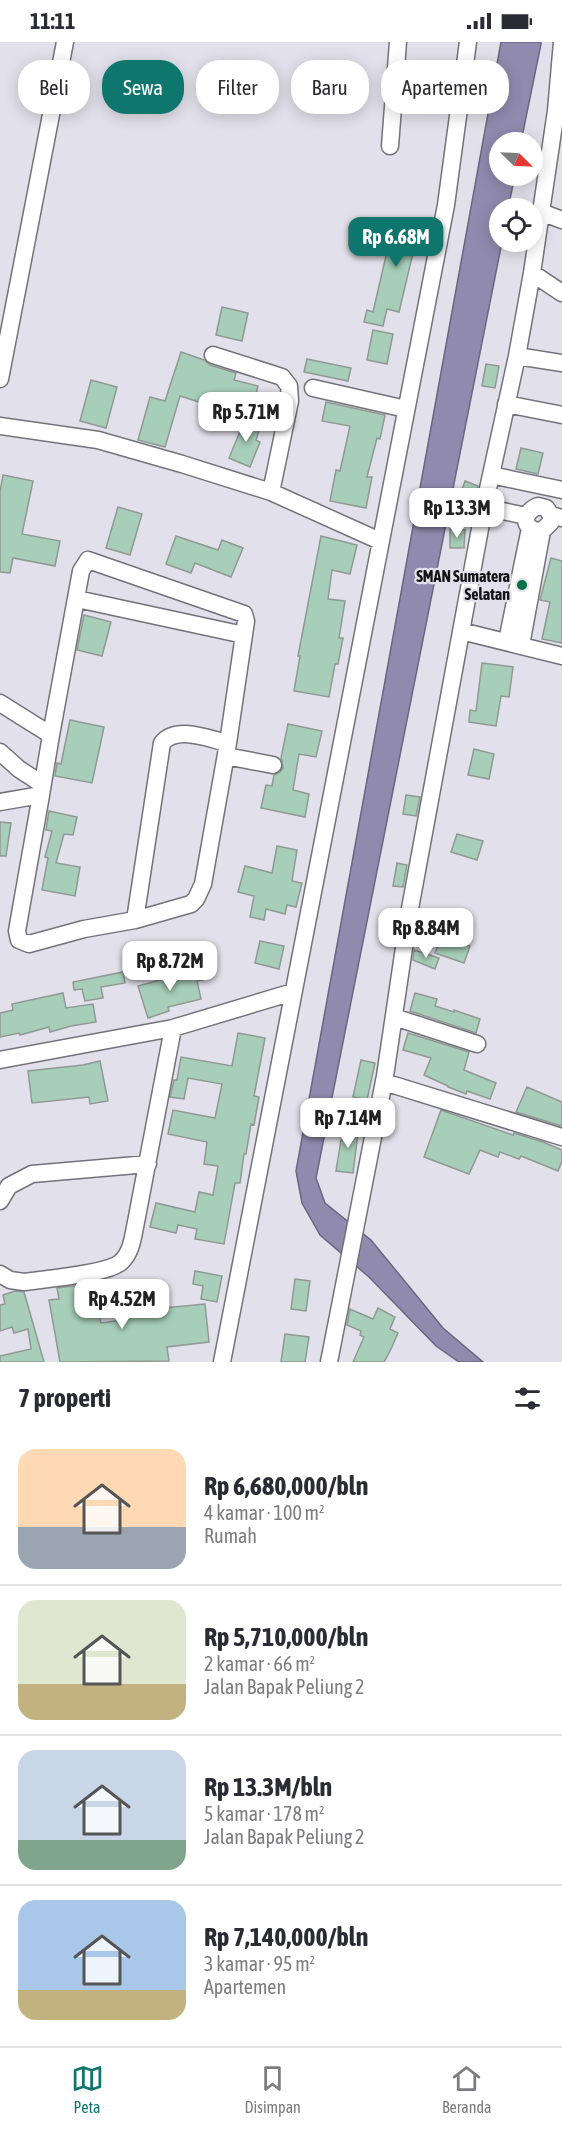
<!DOCTYPE html>
<html lang="id">
<head>
<meta charset="utf-8">
<style>
  body { margin:0; font-family:"Asap Condensed",sans-serif; background:#f2f2f3; color:#2b2b33; height:100vh; display:flex; flex-direction:column; font-size:22px; white-space:nowrap }
  * { box-sizing:border-box; margin:0 }
  p { font-size:20px; color:#7c7c81 }
  .icon { flex:none; width:33px; height:33px; fill:none; stroke:currentColor; stroke-width:2; stroke-linecap:round; stroke-linejoin:round }
  .map { position:relative; height:1320px; overflow:hidden }
  .panel { display:flex; flex-direction:column; background:#fff; flex:1 }
  .panel>* { flex:none }
  .top-card { position:absolute; left:18px; top:18px; width:526px; height:54px; display:flex; gap:12px }
  .needle { width:39px; rotate:114deg }
  .tools { position:absolute; left:489px; top:90px; display:grid; gap:12px }
  .tools a { display:grid; place-items:center; width:54px; height:54px; border-radius:50%; background:#fff; box-shadow:0 3px 15px #0003; font-size:30px }
  .price { position:absolute; translate:-50% -51px; padding:0 14px; border-radius:12px; background:#fff; color:#222; font-size:20px; line-height:39px; filter:drop-shadow(0 2px 3px #0008) }
  .price::after { content:''; position:absolute; left:50%; top:36px; width:18px; height:14px; margin-left:-9px; background:inherit; clip-path:polygon(0 0,100% 0,50% 100%) }
  .price.current { background:#0f766e; color:#fff }
  ul { padding:0; list-style:none }
  li { display:flex; align-items:center; gap:18px; height:150px; padding:0 18px }
  li+li { border-top:2px solid #e1e1e2 }
  li span { display:grid; place-items:center; flex:none; width:168px; height:120px; border-radius:18px; color:#555 }
  li>.icon { margin-inline-start:auto }
  span .icon { width:72px; height:72px; fill:#fffc; stroke-width:1 }
  li b { font-size:26px }
  h2 { display:flex; justify-content:space-between; align-items:center; height:72px; padding:0 18px; font-size:26px }
  .tag { padding:0 21px; border-radius:24px; background:#fff; box-shadow:0 3px 15px #0003; font-size:21px; line-height:54px }
  .tag.current { background:#0f766e; color:#fff }
  .status { display:flex; justify-content:space-between; align-items:center; height:42px; padding:0 30px; background:#fff; direction:ltr }
  .status svg { height:16px; fill:currentColor }
  .dock { display:flex; justify-content:space-around; align-items:center; height:84px; border-top:2px solid #e1e1e2; background:#fff; font-size:16px; color:#7c7c81 }
  .dock a { display:grid; justify-items:center; gap:3px }
  .dock .current { color:#0f766e }
  .map>svg:first-child { display:block }
</style>
</head>
<body>
<div class="status"><b>11:11</b><svg viewBox="0 0 49 12"><path d="M0 12V9h3v3zM5 12V6h3v6zM10 12V3h3v9zM15 12V0h3v12zM26 1h20v11H26zM47 4h2v5h-2z"/></svg></div>
<div class="map">
<svg width="562" height="1320" viewBox="0 0 562 1320">
  <rect width="100%" height="100%" fill="#e2e0ea"/>
  <!-- water -->
  <path fill="#908aae" stroke="#6a6680" stroke-width="1.5" d="M501,0H541V2L521,100H500V134H515L508,166H500V200H502L316,1136L325,1161L371,1198L443,1286L483,1320H459L436,1304L369,1235L320,1193L302,1161L296,1129Z"/>
  <!-- building -->
  <path fill="#a6ceb8" stroke="#909994" stroke-width="1.5" d="M389,178L428,187L422,213L413,211L399,270L387,267L383,284L364,280L367,268L373,270L388,205L383,204Z
    M222,265L248,271L242,299L216,293Z
    M373,288L393,292L387,322L367,318Z
    M181,310L204,318L210,323L236,331L234,338L258,344L250,376L180,354L165,405L138,398L150,355L165,359Z
    M307,317L351,326L348,339L304,330Z
    M486,322L499,324L495,346L482,344Z
    M91,338L117,345L106,386L80,379Z
    M326,360L385,373L380,397L377,396L367,435H372L366,466L330,459L336,428L340,429L350,384L322,379Z
    M242,376L261,382L256,398L260,400L250,425L229,416L241,387H239Z
    M521,406L543,411L538,432L516,427Z
    M3,433L33,439L22,492L60,499L55,524L13,516L10,531L0,530V450Z
    M465,439L478,444L473,462L459,457Z
    M118,465L142,472L130,513L106,506Z
    M450,487L465,488L464,506H450Z
    M176,494L218,508L222,498L243,506L231,535L195,521L191,531L166,522Z
    M321,494L357,503L350,532L332,528L328,557L345,559L339,596H343L338,622H335L329,655L294,649L300,614H298Z
    M551,516L562,519V601L542,597L550,560L540,558Z
    M84,573L111,580L102,614L77,608Z
    M482,621L513,625L509,655L501,654L496,684L469,680L470,668L476,669Z
    M70,678L104,685L92,741L55,734L57,721L61,722Z
    M288,682L322,689L316,715L299,712L293,748L309,752L305,775L261,766L266,743L272,744L274,733L280,730L283,726L281,716Z
    M474,707L494,712L489,737L468,733Z
    M406,753L420,755L416,774L403,772Z
    M49,769L77,775L73,793L64,792L56,821L80,825L75,854L42,848L48,816L45,815L52,789L46,788Z
    M0,780L11,781L6,814H0Z
    M457,792L483,799L477,818L451,810Z
    M277,804L297,808L292,839L302,841L296,865L287,863L285,872L266,867L264,878L250,875L254,854L238,850L245,824L272,831Z
    M397,821L407,823L403,845L393,844Z
    M447,879L463,885L458,900L470,904L464,921L435,911Z
    M260,899L284,904L279,927L255,921Z
    M414,908L439,916L435,927L413,918Z
    M200,927L203,938L197,939L201,957L168,965L169,969L148,976L138,944Z
    M123,930L125,941L101,945L103,956L85,959L82,947L74,948L73,940Z
    M63,951L66,966L93,962L96,980L71,984L50,990L49,985L20,993L19,991L0,995V971L13,968L12,962Z
    M415,951L437,957L435,964L454,970V968L480,977L476,991L410,969Z
    M238,991L265,996L254,1054L259,1055L254,1083L251,1082L246,1112H244L240,1141H235L224,1202L195,1197L197,1187L178,1183L176,1191L150,1185L156,1161L195,1170L199,1150L213,1153L218,1124L204,1122L207,1100L168,1092L173,1068L215,1076L222,1042L188,1036L184,1057L170,1055L174,1038H177L181,1015L232,1024Z
    M408,991L469,1010L464,1028L496,1041L490,1057L467,1049L466,1052L448,1045V1044L424,1033L431,1016L403,1008Z
    M361,1018L375,1021L367,1058L353,1055Z
    M100,1019L108,1059L90,1062L89,1055L32,1061L28,1029L83,1023Z
    M527,1045L562,1060V1084L516,1070Z
    M441,1068L513,1093L514,1091L543,1100L562,1108V1119L558,1129L521,1114L519,1117L500,1110L498,1115L480,1108L469,1132L424,1115Z
    M348,1080L359,1083L353,1131L336,1129L341,1098H344Z
    M195,1229L222,1234L217,1260L201,1257L203,1244L193,1242Z
    M295,1237L310,1239L306,1269L291,1267Z
    M81,1243L82,1252L95,1250L101,1281L122,1278L121,1270L205,1262L209,1300L167,1305L169,1319L60,1320L49,1258L59,1257L57,1246Z
    M15,1249L24,1250L44,1320H0V1314L31,1307L28,1287L14,1291L12,1285L0,1289V1263L5,1262L3,1253Z
    M378,1266L395,1275L390,1287L398,1291L391,1307L384,1320H353L364,1295L360,1293L361,1289L347,1283L350,1267L373,1277Z
    M285,1292L309,1295L305,1320H281Z"/>
  <g fill="none" stroke-linecap="round" stroke-linejoin="round">
    <defs>
      <path id="minor" d="M390,104L398,0
        M541,170L562,178
        M532,231L562,251
        M213,313L282,335L289,344L290,359L271,450
        M517,314L562,321
        M0,337L65,0
        M313,346L406,367
        M506,362L562,373
        M0,384L98,398L182,422L271,450L380,499
        M491,433L562,448
        M484,465L526,474
        M551,473V480L542,489C522,489 521,471 538,464L546,466L551,473L562,476
        M77,557L244,593
        M461,589L562,614
        M507,599L530,486
        M521,603L542,489
        M0,661L51,693L41,753L0,760
        M0,710L19,727L42,742
        M226,714L273,723
        M41,753L17,889L19,898L29,902L84,887L135,878L191,862L196,857L203,842L228,701L246,579L244,572L88,518L81,529L51,693
        M135,878L162,701C177,683 208,697 228,701
        M394,975L477,1002
        M0,1018L173,986L293,950
        M384,1040L562,1095
        M0,1159L9,1144L32,1132L148,1122
        M0,1232L10,1238L24,1240C44,1237 108,1232 121,1220C132,1210 133,1194 136,1180L173,986
        M222,1320L446,163L468,0
        M329,1320L385,1034L409,872L484,465L517,314L532,231L556,69L562,0"/>
    </defs>
    <!-- minor casing -->
    <use href="#minor" stroke="#73727b" stroke-width="19"/>
    <!-- minor -->
    <use href="#minor" stroke="#fff" stroke-width="16"/>
  </g>
  <!-- markers -->
  <circle fill="#05714a" stroke="#e2e0ea" stroke-width="2" cx="522" cy="543" r="6"/>
  <g text-anchor="middle" stroke-width="4.5" stroke-linejoin="round" paint-order="stroke">
    <!-- poi labels -->
    <g font-size="16" font-weight="bold" fill="#121115" stroke="#e2e0ea" text-anchor="end">
      <text x="510" y="540">SMAN Sumatera<tspan x="510" dy="18">Selatan</tspan></text>
    </g>
  </g>
</svg>
<div class="tools">
<a><svg class="needle" viewBox="-14 -14 28 28"><path d="M0-13l5 13h-10z" fill="#e53935"/><path d="M0 13l5-13h-10z" fill="#7c7c81"/></svg></a>
<a><svg class="icon" aria-label="locate" viewBox="0 0 24 24"><circle cx="12" cy="12" r="6"/><path d="M12 2v4M12 18v4M2 12h4M18 12h4"/></svg></a>
</div>
<b class="price current" style="left:396px;top:226px">Rp 6.68M</b>
<b class="price" style="left:246px;top:401px">Rp 5.71M</b>
<b class="price" style="left:457px;top:497px">Rp 13.3M</b>
<b class="price" style="left:426px;top:917px">Rp 8.84M</b>
<b class="price" style="left:170px;top:950px">Rp 8.72M</b>
<b class="price" style="left:348px;top:1107px">Rp 7.14M</b>
<b class="price" style="left:122px;top:1288px">Rp 4.52M</b>
<div class="top-card">
<a class="tag">Beli</a>
<a class="tag current">Sewa</a>
<a class="tag">Filter</a>
<a class="tag">Baru</a>
<a class="tag">Apartemen</a>
</div>
</div>
<section class="panel">
<h2>7 properti<svg class="icon" aria-label="filters" viewBox="0 0 24 24"><path d="M4 7h16M4 17h16"/><circle cx="9" cy="7" r="2"/><circle cx="15" cy="17" r="2"/></svg></h2>
<ul>
<li><span style="background:linear-gradient(#ffd9b3 65%,#9aa5b1 0)"><svg class="icon" aria-label="home" viewBox="0 0 24 24"><path d="M3 11l9-7 9 7M6 9v11h12V9"/></svg></span><div><b>Rp 6,680,000/bln</b><p>4 kamar · 100 m²</p><p>Rumah</p></div></li>
<li><span style="background:linear-gradient(#dfe7d0 70%,#c2b280 0)"><svg class="icon" aria-label="home" viewBox="0 0 24 24"><path d="M3 11l9-7 9 7M6 9v11h12V9"/></svg></span><div><b>Rp 5,710,000/bln</b><p>2 kamar · 66 m²</p><p>Jalan Bapak Peliung 2</p></div></li>
<li><span style="background:linear-gradient(#c9d6e8 75%,#7fa58c 0)"><svg class="icon" aria-label="home" viewBox="0 0 24 24"><path d="M3 11l9-7 9 7M6 9v11h12V9"/></svg></span><div><b>Rp 13.3M/bln</b><p>5 kamar · 178 m²</p><p>Jalan Bapak Peliung 2</p></div></li>
<li><span style="background:linear-gradient(#a9c7e8 75%,#c2b280 0)"><svg class="icon" aria-label="home" viewBox="0 0 24 24"><path d="M3 11l9-7 9 7M6 9v11h12V9"/></svg></span><div><b>Rp 7,140,000/bln</b><p>3 kamar · 95 m²</p><p>Apartemen</p></div></li>
</ul>
</section>
<nav class="dock">
<a class="current"><svg class="icon" aria-label="map" viewBox="0 0 24 24"><path d="M3 6l6-2 6 2 6-2v14l-6 2-6-2-6 2zM9 4v14M15 6v14"/></svg>Peta</a>
<a><svg class="icon" aria-label="saved" viewBox="0 0 24 24"><path d="M7 4h10v16l-5-4-5 4z"/></svg>Disimpan</a>
<a><svg class="icon" aria-label="home" viewBox="0 0 24 24"><path d="M3 11l9-7 9 7M6 9v11h12V9"/></svg>Beranda</a>
</nav>
</body>
</html>
